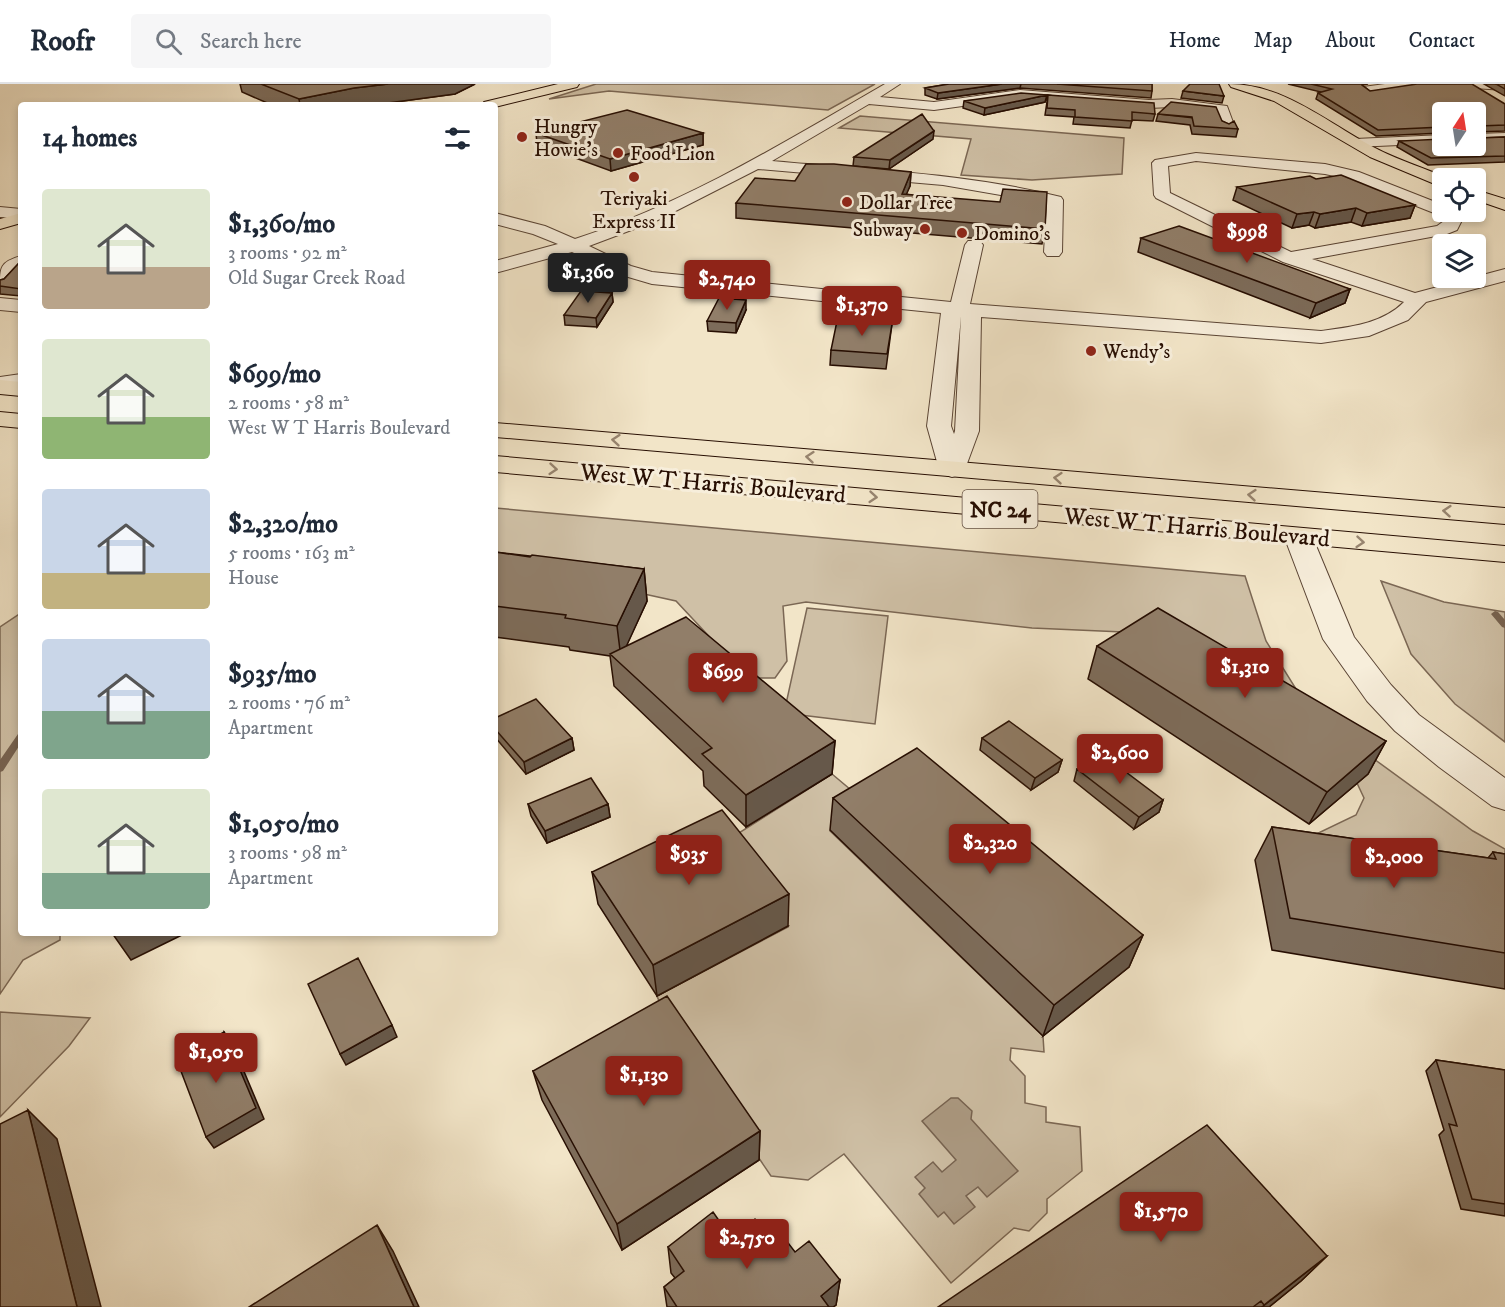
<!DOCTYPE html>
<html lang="en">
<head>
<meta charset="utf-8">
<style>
  body { margin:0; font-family:"IM FELL DW Pica",serif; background:#f6f6f7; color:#1f2937; height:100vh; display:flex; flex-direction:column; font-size:22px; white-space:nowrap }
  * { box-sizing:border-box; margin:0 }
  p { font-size:20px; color:#747a83 }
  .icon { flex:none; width:33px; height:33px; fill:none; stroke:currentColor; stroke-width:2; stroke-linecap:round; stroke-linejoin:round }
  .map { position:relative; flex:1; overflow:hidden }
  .sheet { position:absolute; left:18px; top:18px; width:480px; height:834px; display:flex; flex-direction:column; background:#fff; border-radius:6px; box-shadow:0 3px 9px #0003 }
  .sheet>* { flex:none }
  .needle { width:39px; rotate:12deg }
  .fabs { position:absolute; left:1432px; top:18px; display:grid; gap:12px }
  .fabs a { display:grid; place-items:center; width:54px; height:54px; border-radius:6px; background:#fff; box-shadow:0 3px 9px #0003; font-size:30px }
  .price { position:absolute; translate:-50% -51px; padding:0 14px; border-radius:6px; background:#8f2418; color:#fff; font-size:20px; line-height:39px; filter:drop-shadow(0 2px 3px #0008) }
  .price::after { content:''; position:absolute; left:50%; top:36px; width:18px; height:14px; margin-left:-9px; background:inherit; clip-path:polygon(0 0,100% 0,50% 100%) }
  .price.active { background:#222; color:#fff }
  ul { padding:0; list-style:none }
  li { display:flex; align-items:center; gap:18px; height:150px; padding:0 24px }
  li span { display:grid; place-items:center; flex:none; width:168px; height:120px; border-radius:6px; color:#555 }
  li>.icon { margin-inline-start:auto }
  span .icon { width:72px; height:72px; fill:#fffc; stroke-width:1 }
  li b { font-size:26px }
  h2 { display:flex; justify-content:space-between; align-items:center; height:72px; padding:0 24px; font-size:26px }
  header { display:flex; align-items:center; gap:36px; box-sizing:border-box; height:84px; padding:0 30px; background:#fff; border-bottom:2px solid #e0e1e3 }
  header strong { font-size:28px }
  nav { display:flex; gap:33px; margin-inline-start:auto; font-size:21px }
  .search { width:420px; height:54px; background:#f6f6f7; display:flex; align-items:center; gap:15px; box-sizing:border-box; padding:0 21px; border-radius:6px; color:#747a83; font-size:22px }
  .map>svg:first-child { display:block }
</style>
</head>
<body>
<header>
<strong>Roofr</strong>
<div class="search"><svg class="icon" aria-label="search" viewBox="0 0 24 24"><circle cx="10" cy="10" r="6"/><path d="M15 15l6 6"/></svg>Search here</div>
<nav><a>Home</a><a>Map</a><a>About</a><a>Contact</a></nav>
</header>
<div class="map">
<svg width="1505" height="1223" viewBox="0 0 1505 1223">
  <rect width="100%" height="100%" fill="#f2e5c8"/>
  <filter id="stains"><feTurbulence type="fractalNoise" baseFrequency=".00333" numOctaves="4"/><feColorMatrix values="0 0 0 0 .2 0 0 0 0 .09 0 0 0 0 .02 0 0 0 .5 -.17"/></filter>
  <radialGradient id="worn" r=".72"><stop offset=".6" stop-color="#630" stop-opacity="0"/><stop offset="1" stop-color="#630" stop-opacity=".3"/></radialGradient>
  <!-- green -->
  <path fill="#cfc0a6" stroke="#7b6754" stroke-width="1.5" d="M596,0H875L828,26L609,7L549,15Z
    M860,32L1124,54L1122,90L1032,96L961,91L971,55L839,44Z
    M495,424L1245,492L1266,557L1296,605L1374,675L1473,747L1505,765V797L1310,753L1356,731L1364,714L1348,680L1146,549L1032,544L806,518L783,522L787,577L775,594H748L676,517L635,508L495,494Z
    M1381,497L1444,518L1505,528V658L1455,620L1411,570Z
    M807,524L888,532L875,640L784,629Z
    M21,529V849H60V856L23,876L0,910V543Z
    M832,690L870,722L830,747L1043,952L1044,968L1011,964L1010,976L1025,992V1019L1046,1023V1038L1080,1043L1082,1087L1047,1115V1129L1029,1147L1014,1144L951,1199L844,1070L808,1096L771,1092L670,943L657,912L788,843L723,759Z
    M0,928L90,934L69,962L0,1033Z"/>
  <!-- water -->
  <path fill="#ad9c85" stroke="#776351" stroke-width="1.5" d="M951,1014H958L972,1027L971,1035L1018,1087L987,1113L978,1103L966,1112L975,1123L954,1140L944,1128L938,1133L919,1110L925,1104L915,1093L933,1078L942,1088L956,1076L922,1037Z"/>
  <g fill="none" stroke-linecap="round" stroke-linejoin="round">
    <!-- stream -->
    <path fill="#776351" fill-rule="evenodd" d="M1495,527L1498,528L1505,536V544L1502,543L1491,530Z
      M21,649V659L3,687L0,688V676L18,650Z"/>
    <defs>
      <path id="minor" d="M885,0H900L880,13L934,18L1020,6L1149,16L1172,15L1227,22L1234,41L1227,45L1222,44L1216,28L1172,23L1149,24L1020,14L934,26L869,20L772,77C868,86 966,89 1061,113L1063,116L1062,168L1059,172H1047L1044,168L1047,119L943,101L758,85L658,136L589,162L631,182L652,188L951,218L965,161L968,157H980L983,161L970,220L1321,247C1350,243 1382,240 1404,218L1283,178L1156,114L1154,111L1152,79L1155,76L1196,69L1325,80L1359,88L1443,121V128H1454L1462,136L1457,146L1447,150L1312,175L1415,209L1505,185V197L1426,218L1408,236L1369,252L1321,259L981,233L979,347L965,385L961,390L952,393L943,390L939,385L927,342L941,229L652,200L618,190L572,168L495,189V177L558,160L533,150L495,140V129L545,142L575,155C686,119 785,58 885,0ZM1196,77L1325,90L1348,95L1439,131L1444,137L1437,142L1291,168L1170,109L1168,82ZM961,232L955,347L954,350L951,342Z
        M1385,0H1420L1414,4L1368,10L1362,6L1363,3Z
        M1467,0H1505V6L1473,4Z
        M1505,49V57L1476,58V50Z
        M1443,51V59L1355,63L1348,59L1355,55Z
        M0,123L21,125V135L0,133Z
        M21,172V185L16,188L7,201L0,203C0,183 0,178 21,172Z
        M0,214L21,216V228L0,226Z
        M21,290V304L0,307V293Z
        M1298,444L1308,446L1312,452L1354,553L1391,601L1419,631L1505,694V726L1492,722L1439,683L1395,647L1367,617L1323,555L1284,452L1288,446Z"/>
      <path id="major" d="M558,0H579L577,3L495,23V21H482L484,18Z
        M1229,0C1286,0 1331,42 1379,66C1401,77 1426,85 1448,94H1443V103L1437,101L1370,73L1274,17L1231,3Z
        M1476,106L1505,115V126L1476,116Z
        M21,129V139L0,145V135Z
        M0,296L21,298V312L0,310Z
        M0,328L21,330V344L0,342Z
        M495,339L1505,424V440L495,353Z
        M495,372L1505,462V478L495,388Z"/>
    </defs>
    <!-- minor casing -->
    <use href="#minor" stroke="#5a4434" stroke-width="2"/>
    <!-- major casing -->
    <use href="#major" stroke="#270e02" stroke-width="2"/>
    <!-- minor -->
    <use href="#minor" fill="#f7eedb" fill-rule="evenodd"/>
    <!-- major -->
    <use href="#major" fill="#f2e5c8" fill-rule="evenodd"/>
  </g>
  <!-- wall -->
  <path fill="#7d6c5a" stroke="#270e02" stroke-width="1.5" d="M240,0H475L455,10L373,21H272L242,8Z
    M949,0H1152V7L1151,14L1020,4L937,15L925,11V4Z
    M1288,0H1368L1362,1L1370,7L1505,20V47L1477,48L1476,52L1479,54L1505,53V78L1428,81L1397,63L1399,57L1476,62L1443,28V49L1376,52L1316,15L1318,9L1321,8Z
    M1484,0H1505V12Z
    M1183,7L1224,12L1222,19L1181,14Z
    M1047,11L1045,18L984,31L963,24L964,17Z
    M1048,11L1155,30L1153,37L1132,36L1130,44L1073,40L1074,33L1045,31Z
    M1158,30L1222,37L1238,45L1236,53L1192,50L1190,41L1156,37Z
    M536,49H703V61L611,87L537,60Z
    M933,55L889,85L853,82L854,73Z
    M911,88L910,102L906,110L1045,145L1042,160L736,134V119L795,97Z
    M1237,103L1415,121L1410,134L1362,142L1351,138L1315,144L1309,141L1292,144L1233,116Z
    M1141,154L1350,205L1345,219L1310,234L1138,168Z
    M21,172V212L0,210V196L4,195L19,179Z
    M612,209L613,218L597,243L565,241L564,231Z
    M746,226L736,249L708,247L707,237Z
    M892,240L886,285L830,281L831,266Z
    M495,468L644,485L647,517L626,562L835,657L832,690L746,743L704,702L703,687L614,602L610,572L570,566L569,563L495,553Z
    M1097,562L1386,657L1368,690L1309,740L1088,595Z
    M495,634L572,654L574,666L526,690L495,653Z
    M982,654L1062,676L1058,688L1031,706L980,666Z
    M1077,685L1163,716L1159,728L1134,745L1074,697Z
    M833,714L1143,851L1129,883L1043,952L830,746Z
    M528,720H608L610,733L547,759L531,732Z
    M1272,743L1488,774L1493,768L1505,770V905L1272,866L1255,776Z
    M592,788L788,842L657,912L598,820Z
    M1436,976L1505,986V1132L1461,1125L1439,1051L1444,1046L1426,987Z
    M533,987L760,1047L759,1076L622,1166L542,1016Z
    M731,1154L770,1155L795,1168L840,1196L836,1221L833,1223H667L664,1203L675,1194L671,1189L668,1163Z
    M1327,1172L1301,1197L1269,1223H938Z"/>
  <!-- shaded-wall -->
  <path fill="#66584a" stroke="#270e02" stroke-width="1.5" d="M388,0H475L455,10L373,21H300L299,15L354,4Z
    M1002,0H1021L1020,4L937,15L938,9Z
    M1047,11L1045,18L984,31L985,24Z
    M934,47L933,55L889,85L890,76Z
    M703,49V61L611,87L610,75Z
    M911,88L910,102L900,125L902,110Z
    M1415,121L1410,134L1362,142L1367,129Z
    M1356,124L1351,138L1315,144L1320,130Z
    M1314,128L1309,141L1292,144L1297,130Z
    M1350,205L1345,219L1310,234L1316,219Z
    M612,209L613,218L597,243L596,234Z
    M746,216V226L736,249V239Z
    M644,485L647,517L621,574L617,542Z
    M572,654L574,666L526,690L524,678Z
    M835,657L832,690L746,743V711Z
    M1386,657L1368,690L1309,740L1327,708Z
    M1062,676L1058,688L1031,706L1035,694Z
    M1163,716L1159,728L1134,745L1139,733Z
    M608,720L610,733L547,759L545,747Z
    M789,810L788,842L657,912L653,881Z
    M112,849H186L131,876Z
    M1143,851L1129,883L1043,952L1054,921Z
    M392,941L397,953L346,981L340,970Z
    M224,948L232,959L264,1035L214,1064L206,1053Z
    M28,1026L57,1055L101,1223H77Z
    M760,1047L759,1076L622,1166L617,1140Z
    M377,1141L393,1167L419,1223H414Z
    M1327,1172L1301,1197L1269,1223H1262Z
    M840,1196L836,1221L833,1223H820L821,1212Z"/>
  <!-- building -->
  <path fill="#917e69" stroke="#270e02" stroke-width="1.5" d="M261,0H388L354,4L299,15Z
    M949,0H1002L938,9L925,4Z
    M1057,0H1152V7Z
    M1190,0H1219L1224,12L1183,7Z
    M1311,0H1362V1L1370,7L1417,0H1472L1505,20V41L1479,42L1476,52L1479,54L1505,53V72L1431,74L1399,57L1443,55V62H1476V28H1443V43L1378,46L1318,9L1332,5Z
    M1496,0H1505V5Z
    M1021,9L1047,11L985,24L964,17Z
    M1048,11L1154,19L1155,30L1132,28V37L1075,33V26L1047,24Z
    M1171,18L1216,23L1222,37L1229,40L1234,37L1238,45L1194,42L1192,33L1158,30Z
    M627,26L703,49L610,75L536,49Z
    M922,30L934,47L890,76L854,73Z
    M806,80H834L911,88L902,110L1000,118L1003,105L1047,108L1045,145L736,119L755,94L795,97Z
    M1341,91L1415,121L1367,129L1356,124L1320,130L1314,128L1297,130L1237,103L1310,92L1316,95Z
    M1179,142L1350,205L1316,219L1141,154Z
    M20,172H21V205L0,202V196L4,195L19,179Z
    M581,207L612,209L596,234L564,231Z
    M719,214L746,216L736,239L707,237Z
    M837,237L892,240L887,270L831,266Z
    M495,468L530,473L532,471L644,485L617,542L565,534L566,531L495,522Z
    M1158,524L1386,657L1327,708L1097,562Z
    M686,533L835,657L746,711L702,670L712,664L610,570Z
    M536,615L572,654L524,678L495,645V634Z
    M1009,637L1062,676L1035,694L982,654Z
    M917,664L1143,851L1054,921L833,714Z
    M1102,670L1163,716L1139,733L1077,685Z
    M591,694L608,720L545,747L528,720Z
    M722,726L789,810L653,881L592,788Z
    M1272,743L1496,775L1493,768L1505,770V869L1290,834Z
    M358,874L392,941L340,970L308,900Z
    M667,912L760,1047L617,1140L533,987Z
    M224,948L256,1024L206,1053L176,974Z
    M1436,976L1505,986V1120L1472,1115L1449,1040L1457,1042Z
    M28,1026L77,1223H0V1040Z
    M1207,1041L1327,1172L1264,1221L1261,1217L1253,1223H938Z
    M713,1128L731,1154L755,1135L770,1155L779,1147L795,1168L809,1157L840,1196L821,1212L829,1223H677L664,1203L684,1187L668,1163Z
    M377,1141L414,1223H249Z"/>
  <!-- one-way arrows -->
  <defs><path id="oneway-chevron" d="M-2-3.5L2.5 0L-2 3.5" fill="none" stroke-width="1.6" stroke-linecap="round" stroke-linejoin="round" transform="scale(1.5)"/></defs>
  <g stroke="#97846f">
    <use href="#oneway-chevron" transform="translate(616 356) rotate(-175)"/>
    <use href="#oneway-chevron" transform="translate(810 373) rotate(-175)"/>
    <use href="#oneway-chevron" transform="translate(553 385) rotate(5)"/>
    <use href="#oneway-chevron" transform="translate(1058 394) rotate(-175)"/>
    <use href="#oneway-chevron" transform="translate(1252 411) rotate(-175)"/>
    <use href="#oneway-chevron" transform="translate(873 413) rotate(5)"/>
    <use href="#oneway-chevron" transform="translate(1447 427) rotate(-175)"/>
    <use href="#oneway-chevron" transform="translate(1360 458) rotate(5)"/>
  </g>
  <!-- markers -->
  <g fill="#8f2418" stroke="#f7eedb" stroke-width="2">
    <circle cx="522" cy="53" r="6"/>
    <circle cx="618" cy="69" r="6"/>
    <circle cx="634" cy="93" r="6"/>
    <circle cx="847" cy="118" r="6"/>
    <circle cx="925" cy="145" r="6"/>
    <circle cx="962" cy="149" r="6"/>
    <circle cx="1091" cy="267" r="6"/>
  </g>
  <g text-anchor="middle" stroke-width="6" stroke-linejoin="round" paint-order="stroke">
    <!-- far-poi labels -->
    <g font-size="20" fill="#270e02" stroke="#f7eedb" text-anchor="start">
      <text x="534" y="49">Hungry<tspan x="534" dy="23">Howie's</tspan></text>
      <text x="630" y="76">Food Lion</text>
      <text x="634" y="121" text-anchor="middle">Teriyaki<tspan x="634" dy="23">Express II</tspan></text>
      <text x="859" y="125">Dollar Tree</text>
      <text x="913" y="152" text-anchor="end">Subway</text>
      <text x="974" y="156">Domino's</text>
      <text x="1103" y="274">Wendy's</text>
    </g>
    <!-- shield labels -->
    <rect fill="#f7eedb" stroke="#655143" stroke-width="1.5" x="962.5" y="406" width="75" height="38" rx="4.5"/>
    <g font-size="22" font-weight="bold" fill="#270e02">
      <text x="1000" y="433">NC 24</text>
    </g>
    <!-- street labels -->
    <g font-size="24" fill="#270e02" stroke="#f7eedb">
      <text transform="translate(713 399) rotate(5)" y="8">West W T Harris Boulevard</text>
      <text transform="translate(1197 443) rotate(5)" y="8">West W T Harris Boulevard</text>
    </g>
  </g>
  <rect width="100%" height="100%" filter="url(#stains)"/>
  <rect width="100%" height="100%" fill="url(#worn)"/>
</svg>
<div class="fabs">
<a><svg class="needle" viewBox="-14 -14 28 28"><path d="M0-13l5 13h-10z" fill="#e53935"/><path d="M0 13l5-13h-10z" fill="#747a83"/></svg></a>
<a><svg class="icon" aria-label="locate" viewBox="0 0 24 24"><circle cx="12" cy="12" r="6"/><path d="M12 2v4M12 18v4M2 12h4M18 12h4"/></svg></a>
<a><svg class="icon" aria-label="layers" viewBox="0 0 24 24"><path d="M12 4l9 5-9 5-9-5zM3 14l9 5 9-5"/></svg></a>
</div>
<b class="price" style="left:1247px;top:180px">$998</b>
<b class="price active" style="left:588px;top:220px">$1,360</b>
<b class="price" style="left:727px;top:227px">$2,740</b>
<b class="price" style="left:862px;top:253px">$1,370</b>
<b class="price" style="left:1245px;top:615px">$1,310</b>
<b class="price" style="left:723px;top:620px">$699</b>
<b class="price" style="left:1120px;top:701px">$2,600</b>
<b class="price" style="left:990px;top:791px">$2,320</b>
<b class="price" style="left:689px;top:802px">$935</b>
<b class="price" style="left:1394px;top:805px">$2,000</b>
<b class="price" style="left:216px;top:1000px">$1,050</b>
<b class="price" style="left:644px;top:1023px">$1,130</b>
<b class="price" style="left:1161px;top:1159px">$1,570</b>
<b class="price" style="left:747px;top:1186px">$2,750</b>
<section class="sheet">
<h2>14 homes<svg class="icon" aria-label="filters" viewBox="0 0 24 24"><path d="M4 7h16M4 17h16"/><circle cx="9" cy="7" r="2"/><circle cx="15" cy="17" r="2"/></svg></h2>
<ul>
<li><span style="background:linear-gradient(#dfe7d0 65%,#b9a48a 0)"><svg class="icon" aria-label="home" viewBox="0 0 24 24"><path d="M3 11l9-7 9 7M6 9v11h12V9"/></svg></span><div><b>$1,360/mo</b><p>3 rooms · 92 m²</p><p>Old Sugar Creek Road</p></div></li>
<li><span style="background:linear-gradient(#dfe7d0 65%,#8fb573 0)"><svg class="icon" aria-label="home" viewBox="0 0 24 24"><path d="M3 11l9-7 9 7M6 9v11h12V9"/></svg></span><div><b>$699/mo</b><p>2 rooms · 58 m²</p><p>West W T Harris Boulevard</p></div></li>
<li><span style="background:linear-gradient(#c9d6e8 70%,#c2b280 0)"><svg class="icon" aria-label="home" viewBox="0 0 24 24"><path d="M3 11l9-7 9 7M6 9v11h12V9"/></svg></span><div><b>$2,320/mo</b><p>5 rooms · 163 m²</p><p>House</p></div></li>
<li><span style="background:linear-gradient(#c9d6e8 60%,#7fa58c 0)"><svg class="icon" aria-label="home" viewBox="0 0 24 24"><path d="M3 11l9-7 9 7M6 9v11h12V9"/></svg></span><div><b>$935/mo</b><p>2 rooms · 76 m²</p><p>Apartment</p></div></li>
<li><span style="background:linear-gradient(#dfe7d0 70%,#7fa58c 0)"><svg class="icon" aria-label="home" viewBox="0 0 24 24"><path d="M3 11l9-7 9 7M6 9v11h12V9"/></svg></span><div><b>$1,050/mo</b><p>3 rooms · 98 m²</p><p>Apartment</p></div></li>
</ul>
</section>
</div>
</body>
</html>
